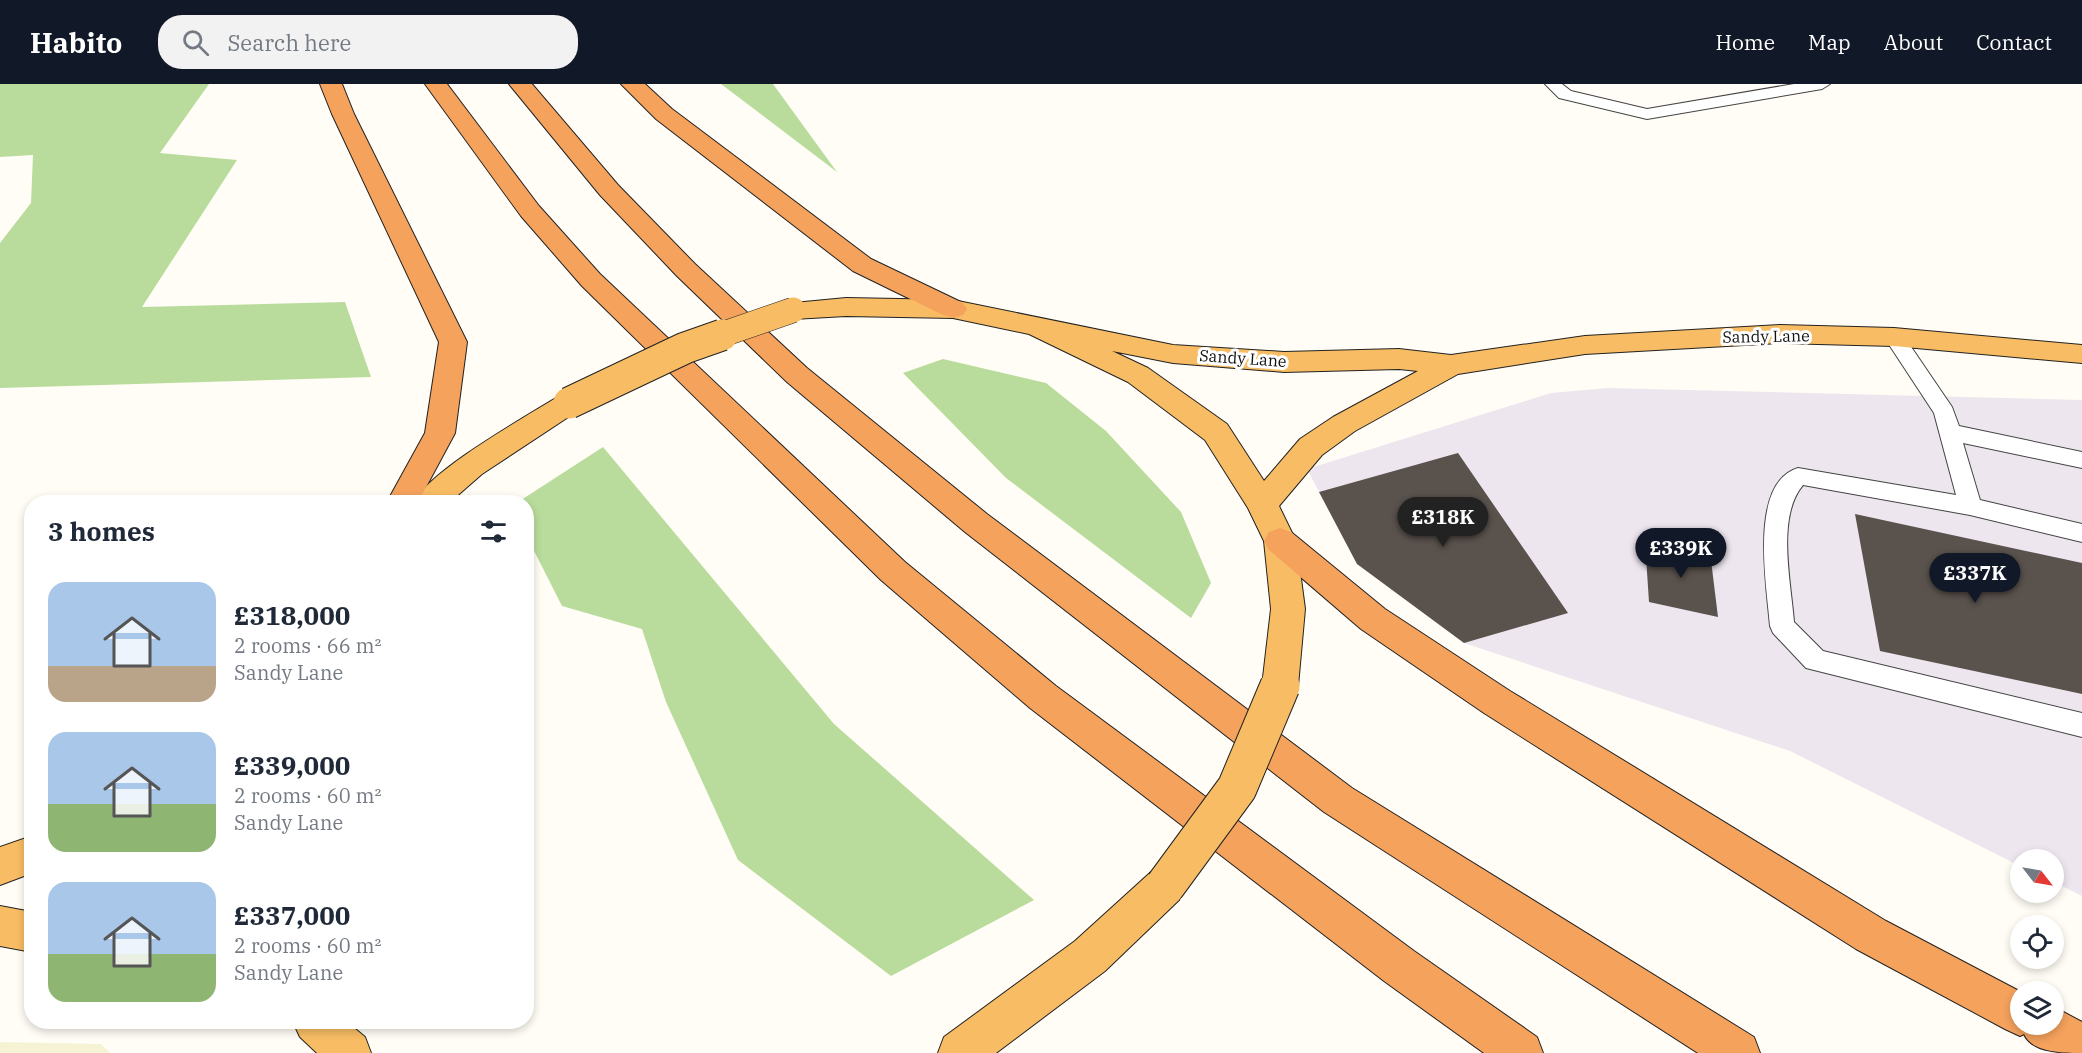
<!DOCTYPE html>
<html lang="en">
<head>
<meta charset="utf-8">
<style>
  body { margin:0; font-family:"IBM Plex Serif",serif; background:#f2f2f3; color:#1f2937; height:100vh; display:flex; flex-direction:column; font-size:22px; white-space:nowrap }
  * { box-sizing:border-box; margin:0 }
  p { font-size:20px; color:#747a83 }
  .icon { flex:none; width:33px; height:33px; fill:none; stroke:currentColor; stroke-width:2; stroke-linecap:round; stroke-linejoin:round }
  .map { position:relative; flex:1; overflow:hidden }
  .sheet { position:absolute; left:24px; top:411px; width:510px; height:534px; display:flex; flex-direction:column; background:#fff; border-radius:24px; box-shadow:0 3px 9px #0003 }
  .sheet>* { flex:none }
  .needle { width:39px; rotate:121deg }
  .fabs { position:absolute; left:2010px; top:765px; display:grid; gap:12px }
  .fabs a { display:grid; place-items:center; width:54px; height:54px; border-radius:50%; background:#fff; box-shadow:0 3px 9px #0003; font-size:30px }
  .price { position:absolute; translate:-50% -51px; padding:0 14px; border-radius:21px; background:#111827; color:#fff; font-size:20px; line-height:39px; filter:drop-shadow(0 2px 3px #0008) }
  .price::after { content:''; position:absolute; left:50%; top:36px; width:18px; height:14px; margin-left:-9px; background:inherit; clip-path:polygon(0 0,100% 0,50% 100%) }
  .price.selected { background:#222; color:#fff }
  ul { padding:0; list-style:none }
  li { display:flex; align-items:center; gap:18px; height:150px; padding:0 24px }
  li span { display:grid; place-items:center; flex:none; width:168px; height:120px; border-radius:18px; color:#555 }
  li>.icon { margin-inline-start:auto }
  span .icon { width:72px; height:72px; fill:#fffc; stroke-width:1 }
  li b { font-size:26px }
  h2 { display:flex; justify-content:space-between; align-items:center; height:72px; padding:0 24px; font-size:26px }
  header { display:flex; align-items:center; gap:36px; box-sizing:border-box; height:84px; padding:0 30px; background:#111827; color:#fff }
  header strong { font-size:28px }
  nav { display:flex; gap:33px; margin-inline-start:auto; font-size:21px }
  .search { width:420px; height:54px; background:#f2f2f3; display:flex; align-items:center; gap:15px; box-sizing:border-box; padding:0 21px; border-radius:24px; color:#747a83; font-size:22px }
  .map>svg:first-child { display:block }
</style>
</head>
<body>
<header>
<strong>Habito</strong>
<div class="search"><svg class="icon" aria-label="search" viewBox="0 0 24 24"><circle cx="10" cy="10" r="6"/><path d="M15 15l6 6"/></svg>Search here</div>
<nav><a>Home</a><a>Map</a><a>About</a><a>Contact</a></nav>
</header>
<div class="map">
<svg width="2082" height="969" viewBox="0 0 2082 969">
  <rect width="100%" height="100%" fill="#fffdf5"/>
  <!-- industrial -->
  <path fill="#eee6ef" d="M1608,304L2082,316V812L2054,798V776H2020V782L1790,667L1464,559L1357,480L1307,385L1551,309Z"/>
  <!-- farmland -->
  <path fill="#f6f3d4" d="M0,958L101,960L110,969H0Z"/>
  <!-- forest -->
  <path fill="#b9dc9c" d="M0,0H209L160,69L237,76L142,223L345,218L371,293L0,304V159L31,119L33,71L0,73Z
    M721,0H773L837,88Z
    M943,275L1046,299L1106,347L1181,428L1211,499L1191,534L1006,394L903,289Z
    M603,363L834,640L1034,816L891,892L738,776L666,618L642,545L562,522L527,453L526,418H518Z"/>
  <!-- building -->
  <path fill="#5a524d" d="M1458,369L1568,529L1464,559L1357,480L1319,408Z
    M1855,430L2082,479V610L1880,567Z
    M1645,458L1710,468L1718,533L1649,518Z"/>
  <g fill="none" stroke-linecap="round" stroke-linejoin="round">
    <defs>
      <path id="service" d="M1545,0H1562L1571,7L1647,25L1794,0H1830L1822,5L1647,35L1559,14Z
        M1894,246L1901,248L1952,323L1959,342L2082,368V384L1963,359L1980,416L2082,440V458L1970,431L1803,401C1776,433 1791,498 1794,538L1823,567L2082,629V653L1806,584L1773,549L1770,542C1767,503 1748,399 1798,384L1956,411L1934,329L1884,253L1887,248Z"/>
      <path id="trunk" d="M846,214L953,216L1173,261L1284,268L1399,265L1451,271L1585,252L1780,241L1894,244L2082,261V279L1894,262L1780,259L1585,270L1458,290L1355,347L1322,371L1279,422L1296,457L1305,525L1298,602L1293,613L1280,617L1267,613L1262,602L1271,525L1264,457L1248,424L1205,356L1128,298L1029,250L953,234L846,232L793,235L783,232L779,226L783,220ZM1112,267L1173,279L1284,288L1399,285L1418,287L1333,333L1300,355L1264,397L1227,340L1148,284Z
        M569,309L579,312L584,319L579,326L482,390L450,418H415C427,388 527,332 559,312Z
        M32,752V789L0,801V763Z
        M1165,783L1179,788L1185,802L1179,816L1105,887L996,969H938L944,953L1075,857L1151,788Z
        M0,822L32,828V868L0,862Z
        M293,938H347L365,953L371,969H317L300,953Z"/>
      <path id="motorway" d="M320,0H342L354,30L467,258L455,349L418,418H387L425,349L439,258L332,30Z
        M425,0H447L539,122L600,190L905,478L1056,602L1414,867L1537,953L1543,969H1484L1384,897L1030,624L881,496L582,202L521,132Z
        M509,0H532L618,101L695,180L807,284L987,430L1352,704L1754,953L1760,969H1698L1324,728L965,448L787,298L677,192L600,111Z
        M621,0H645L672,25L871,175L963,219L967,225L963,231L953,234L943,231L853,187L656,35Z
        M1280,444L1291,448L1385,525L1510,607L1886,837L2021,908L2020,940H2054V923L2082,938V969C2064,969 2032,969 2024,950L2020,952L2005,945L1856,865L1484,629L1361,545L1269,466L1264,457L1269,448Z"/>
    </defs>
    <!-- service casing -->
    <use href="#service" stroke="#444" stroke-width="2"/>
    <!-- trunk casing -->
    <use href="#trunk" stroke="#222" stroke-width="2"/>
    <!-- motorway casing -->
    <use href="#motorway" stroke="#222" stroke-width="2"/>
    <!-- service -->
    <use href="#service" fill="#fff" fill-rule="evenodd"/>
    <!-- trunk -->
    <use href="#trunk" fill="#f7bc64" fill-rule="evenodd"/>
    <!-- motorway -->
    <use href="#motorway" fill="#f5a25d" fill-rule="evenodd"/>
    <defs>
      <path id="trunk-bridge-far2" d="M718,252L793,226"/>
      <path id="trunk-bridge-far1" d="M569,319L685,264L722,251"/>
      <path id="trunk-bridge" d="M1165,802L1237,704L1280,602"/>
    </defs>
    <!-- trunk-bridge-far2 casing -->
    <use href="#trunk-bridge-far2" stroke="#222" stroke-width="26" stroke-linecap="butt"/>
    <!-- trunk-bridge-far1 casing -->
    <use href="#trunk-bridge-far1" stroke="#222" stroke-width="33" stroke-linecap="butt"/>
    <!-- trunk-bridge casing -->
    <use href="#trunk-bridge" stroke="#222" stroke-width="41" stroke-linecap="butt"/>
    <!-- trunk-bridge-far2 -->
    <use href="#trunk-bridge-far2" stroke="#f7bc64" stroke-width="25"/>
    <!-- trunk-bridge-far1 -->
    <use href="#trunk-bridge-far1" stroke="#f7bc64" stroke-width="31"/>
    <!-- trunk-bridge -->
    <use href="#trunk-bridge" stroke="#f7bc64" stroke-width="39"/>
  </g>
  <g text-anchor="middle" stroke-width="6" stroke-linejoin="round" paint-order="stroke">
    <!-- street labels -->
    <g font-size="16" fill="#111" stroke="#fff">
      <text transform="translate(1766 252) rotate(-1)" y="6">Sandy Lane</text>
      <text transform="translate(1243 274) rotate(4)" y="6">Sandy Lane</text>
    </g>
  </g>
</svg>
<div class="fabs">
<a><svg class="needle" viewBox="-14 -14 28 28"><path d="M0-13l5 13h-10z" fill="#e53935"/><path d="M0 13l5-13h-10z" fill="#747a83"/></svg></a>
<a><svg class="icon" aria-label="locate" viewBox="0 0 24 24"><circle cx="12" cy="12" r="6"/><path d="M12 2v4M12 18v4M2 12h4M18 12h4"/></svg></a>
<a><svg class="icon" aria-label="layers" viewBox="0 0 24 24"><path d="M12 4l9 5-9 5-9-5zM3 14l9 5 9-5"/></svg></a>
</div>
<b class="price selected" style="left:1443px;top:464px">£318K</b>
<b class="price" style="left:1681px;top:495px">£339K</b>
<b class="price" style="left:1975px;top:520px">£337K</b>
<section class="sheet">
<h2>3 homes<svg class="icon" aria-label="filters" viewBox="0 0 24 24"><path d="M4 7h16M4 17h16"/><circle cx="9" cy="7" r="2"/><circle cx="15" cy="17" r="2"/></svg></h2>
<ul>
<li><span style="background:linear-gradient(#a9c7e8 70%,#b9a48a 0)"><svg class="icon" aria-label="home" viewBox="0 0 24 24"><path d="M3 11l9-7 9 7M6 9v11h12V9"/></svg></span><div><b>£318,000</b><p>2 rooms · 66 m²</p><p>Sandy Lane</p></div></li>
<li><span style="background:linear-gradient(#a9c7e8 60%,#8fb573 0)"><svg class="icon" aria-label="home" viewBox="0 0 24 24"><path d="M3 11l9-7 9 7M6 9v11h12V9"/></svg></span><div><b>£339,000</b><p>2 rooms · 60 m²</p><p>Sandy Lane</p></div></li>
<li><span style="background:linear-gradient(#a9c7e8 60%,#8fb573 0)"><svg class="icon" aria-label="home" viewBox="0 0 24 24"><path d="M3 11l9-7 9 7M6 9v11h12V9"/></svg></span><div><b>£337,000</b><p>2 rooms · 60 m²</p><p>Sandy Lane</p></div></li>
</ul>
</section>
</div>
</body>
</html>
